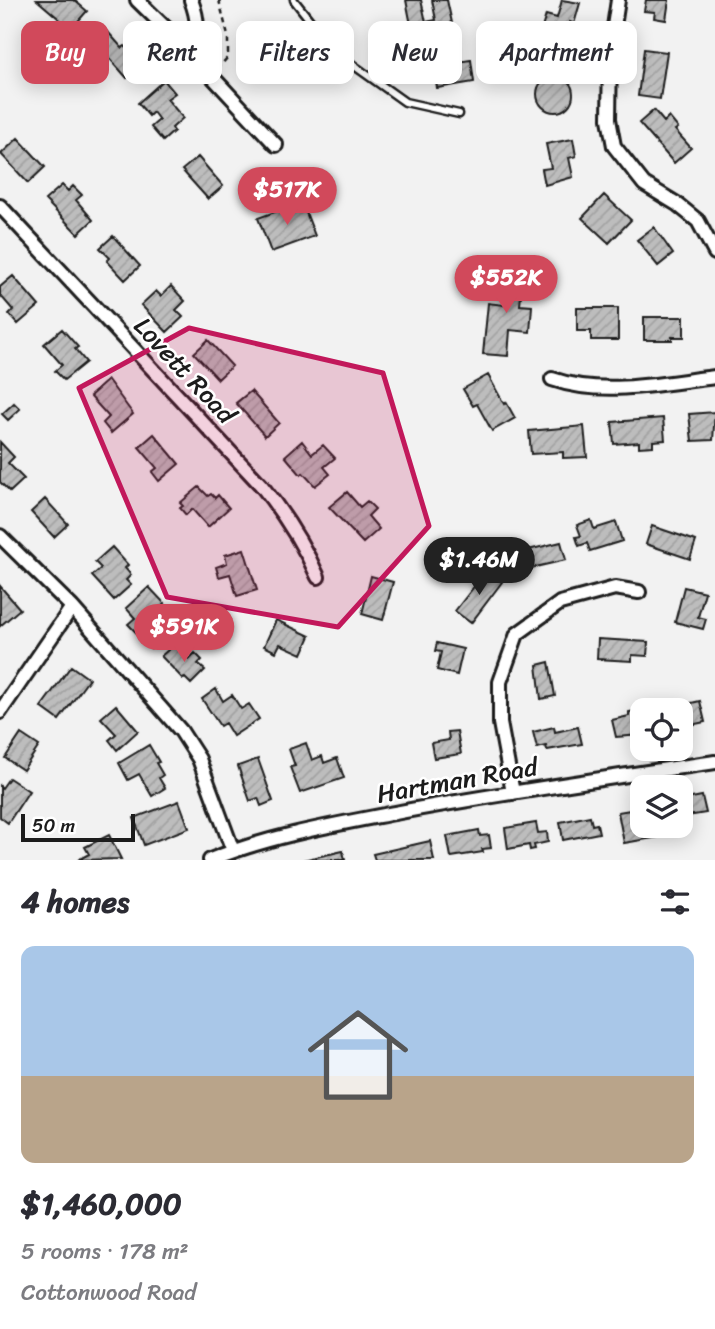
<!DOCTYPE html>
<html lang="en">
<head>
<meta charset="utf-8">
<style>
  body { margin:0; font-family:Sriracha,sans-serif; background:#f2f2f3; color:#2b2b33; height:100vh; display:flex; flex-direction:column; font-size:26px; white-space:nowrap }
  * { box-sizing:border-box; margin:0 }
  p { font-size:23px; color:#7c7c81 }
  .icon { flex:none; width:38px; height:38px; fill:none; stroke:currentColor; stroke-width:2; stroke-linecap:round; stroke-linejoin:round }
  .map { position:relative; height:860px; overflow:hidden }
  .drawer { display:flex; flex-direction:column; background:#fff; flex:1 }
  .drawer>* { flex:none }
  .banner { position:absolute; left:21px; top:21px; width:674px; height:63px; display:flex; gap:14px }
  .buttons { position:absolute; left:630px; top:698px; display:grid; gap:14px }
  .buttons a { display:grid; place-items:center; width:63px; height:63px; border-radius:14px; background:#fff; box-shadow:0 4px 18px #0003; font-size:35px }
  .scale { position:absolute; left:21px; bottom:18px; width:114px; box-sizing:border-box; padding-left:7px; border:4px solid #1c1c1c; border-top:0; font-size:19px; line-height:24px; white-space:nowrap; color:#1c1c1c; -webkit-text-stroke:5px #fff; paint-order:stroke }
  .price { position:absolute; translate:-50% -60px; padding:0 16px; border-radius:24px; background:#d1495b; color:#fff; font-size:23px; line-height:46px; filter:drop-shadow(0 2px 4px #0008) }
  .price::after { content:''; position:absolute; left:50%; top:42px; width:21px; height:16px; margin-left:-10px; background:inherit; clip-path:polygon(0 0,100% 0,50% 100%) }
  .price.on { background:#222; color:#fff }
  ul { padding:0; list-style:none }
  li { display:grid; align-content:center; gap:14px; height:371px; padding:0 21px }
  li span { display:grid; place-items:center; height:217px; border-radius:14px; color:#555 }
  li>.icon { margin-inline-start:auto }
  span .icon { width:126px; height:126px; fill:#fffc; stroke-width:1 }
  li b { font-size:30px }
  h2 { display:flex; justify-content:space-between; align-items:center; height:84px; padding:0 21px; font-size:30px }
  .pill { padding:0 24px; border-radius:14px; background:#fff; box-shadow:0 4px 18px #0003; font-size:24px; line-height:63px }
  .pill.on { background:#d1495b; color:#fff }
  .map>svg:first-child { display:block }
</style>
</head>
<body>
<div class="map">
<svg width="715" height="860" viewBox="0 0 715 860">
  <defs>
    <pattern id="building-hatch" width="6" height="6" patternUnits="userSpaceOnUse" patternTransform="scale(1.75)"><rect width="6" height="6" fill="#bdbdbd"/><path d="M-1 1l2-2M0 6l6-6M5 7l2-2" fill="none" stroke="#a2a2a2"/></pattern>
  </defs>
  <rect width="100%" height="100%" fill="#f2f2f2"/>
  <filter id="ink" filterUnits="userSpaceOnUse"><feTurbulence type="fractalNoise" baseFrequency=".0143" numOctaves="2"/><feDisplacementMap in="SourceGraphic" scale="14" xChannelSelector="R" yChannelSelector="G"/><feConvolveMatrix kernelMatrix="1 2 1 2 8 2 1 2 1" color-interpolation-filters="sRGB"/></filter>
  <g filter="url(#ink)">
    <!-- building -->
    <path fill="url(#building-hatch)" stroke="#1c1c1c" stroke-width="2" d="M37,0H74L87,11L71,29Z
      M406,0H421L426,22L436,20L432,0H447L454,32L414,40Z
      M562,0L580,3L574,24L570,22L568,32L556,29L554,35L541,31L546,15L557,18Z
      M646,0H669L666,20L654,18L655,12L644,11Z
      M108,32L122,48L125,46L142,65L127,78L96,43Z
      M644,49L667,52L660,99L638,96Z
      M471,60L474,82L437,88L434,66Z
      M537 94a18 18 0 1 1 36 0a18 18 0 1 1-36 0Z
      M164,80L175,93L167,99L183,118L172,128L174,131L163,141L151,127L159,120L153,112L149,116L138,103Z
      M654,110L664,122L669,117L678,128L675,130L691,148L674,163L639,123Z
      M18,138L45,167L28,183L1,154Z
      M573,139L576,156L569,158L573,177L545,185L542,169L551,168L546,144Z
      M198,157L223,186L208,199L182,170Z
      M62,185L68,191L73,186L82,195L76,200L93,220L78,234L45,200Z
      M604,195L631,220L609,243L582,218Z
      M302,202L315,236L271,252L258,218Z
      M654,227L673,254L658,266L637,240Z
      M113,236L140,266L125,280L107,261L110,258L100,248Z
      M492,275L523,277L520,305L532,306L530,332L510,330L508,356L483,354L488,303L504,305L505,295L491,294Z
      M13,276L39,306L18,324L9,314L13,310L0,295V287Z
      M171,286L185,301L176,310L183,317L167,332L141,305L156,291L161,296Z
      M577,308H618V340H591V331H577Z
      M644,317H684V337H672V340H644Z
      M62,329L78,347L75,349L86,362L64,380L55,371L62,365L44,344Z
      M208,340L232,366L218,379L194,353Z
      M488,375L504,404L506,402L515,418L492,431L477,404L473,406L463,389Z
      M108,380L133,414L111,433L103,423L109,417L90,396Z
      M251,391L279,423L265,436L236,403Z
      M14,403L20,409L8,420L2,414Z
      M715,412L713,440L692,441L689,414Z
      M663,418L665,440L653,441V446L639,447V442L614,444L612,422Z
      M584,426L587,457L563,458V452L531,454L529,431Z
      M154,434L179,464L159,481L152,472L157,468L139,447Z
      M302,441L312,454L323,445L335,458L324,467L330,474L315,486L303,473L301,475L285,456Z
      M0,442L14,457L8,463L24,479L10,492L0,482Z
      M199,487L208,496L211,494L215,498L218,495L229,508L208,527L192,509L186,515L180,508L183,506L180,503Z
      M347,492L360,507L367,501L375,509L368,516L379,529L363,543L329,507Z
      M45,499L68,524L54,537L31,512Z
      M591,520L594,529L616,522L622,541L590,551L587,543L579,546L576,537L581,536L577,525Z
      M652,526L696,541L690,559L646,544Z
      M561,542L566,560L531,568L529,559L522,561L520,552Z
      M112,547L128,565L125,568L131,575L126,580L131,585L114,600L92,576L101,568L95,562Z
      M244,549L257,590L237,596L230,574L219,577L216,567L227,563L225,555Z
      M487,570L502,582L471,623L455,611Z
      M371,576L393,582L383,620L362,614Z
      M0,586L20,609L0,626Z
      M149,587L165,604L155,614L170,630L151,648L128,624L135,618L126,608Z
      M684,587L705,592L698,617L706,619L703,629L675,622Z
      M276,620L310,636L302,654L280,644L276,652L264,646Z
      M598,639L648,642L647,656L632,655V661L597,659Z
      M437,643L463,649L457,675L437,670L441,652L435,651Z
      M175,644L189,659L195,653L202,660L198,664L205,670L191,684L185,678L183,679L161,656Z
      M549,662L555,696L541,699L537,665Z
      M71,666L89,679L59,720L41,707Z
      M216,689L223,701L232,695L241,709L249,704L259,719L233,736L225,723L220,726L202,699Z
      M700,701L705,722L681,727V710H679L688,708L687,704Z
      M116,705L138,731L117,750L109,740L116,734L101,718Z
      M650,708V710H642V735L616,737L612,720L629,716V712Z
      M554,727L555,732L578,727L582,744L547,750L546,746L537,748L533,732Z
      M457,731L461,754L434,758L431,743L449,740L448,732Z
      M21,734L39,746L23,770L5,758Z
      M306,743L312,760L322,756L324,763L337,758L344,778L300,793L290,767L295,766L289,749Z
      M149,745L159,762L156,763L163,775L159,778L165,788L152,796L139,774L128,780L119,763Z
      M258,759L273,801L261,806L258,798L250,801L238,766Z
      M9,778L29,791L8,823L0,817V786L2,788Z
      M702,796L706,813L681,817V800Z
      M179,801L189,828L144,845L134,818Z
      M642,808V826H657L659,837L624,843L618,812Z
      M590,816L592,825L597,824L599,833L563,840L560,822Z
      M536,823L538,833L547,832L548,842L534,845L535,849L530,850L529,845L508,849L505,828Z
      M479,830L480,836L489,835L491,848L482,849L483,852L451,857L447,836Z
      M109,835L121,859L78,860L89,854L85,847Z
      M430,841L434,860H375L373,854Z
      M343,851L345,860H303Z"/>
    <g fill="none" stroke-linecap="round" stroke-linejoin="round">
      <defs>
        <path id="service" d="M294,0L335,52L405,102L459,114"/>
        <path id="minor" d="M137,0L179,41L276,145
          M618,0L610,53L609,119L614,146L644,184L677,204L698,221L715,253
          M189,53C199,33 199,21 191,0
          M0,206L261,485C284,514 303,543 318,577
          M552,379C603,397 663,383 715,377
          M0,536L72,607L181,731L199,759L233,851
          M0,712L72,607
          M513,793L500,723V682L517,634L560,603L615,588L639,592
          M210,860C269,836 333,825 395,813C501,793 608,778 715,762"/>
      </defs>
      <!-- service casing -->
      <use href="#service" stroke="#1c1c1c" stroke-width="11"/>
      <!-- minor casing -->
      <use href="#minor" stroke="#1c1c1c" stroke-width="18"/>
      <!-- path -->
      <path stroke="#1c1c1c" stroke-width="2.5" stroke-dasharray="5 5" stroke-linecap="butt" d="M219,0L228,36V57L220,66"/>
      <!-- service -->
      <use href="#service" stroke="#fff" stroke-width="6"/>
      <!-- minor -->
      <use href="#minor" stroke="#fff" stroke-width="12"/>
    </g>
  </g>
  <!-- marked area -->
  <path fill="#c2185b" fill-opacity="0.2" stroke="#c2185b" stroke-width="5" stroke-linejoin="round" d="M189,328L383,373L429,526L338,627L167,597L79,388Z"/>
  <g text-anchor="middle" stroke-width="5" stroke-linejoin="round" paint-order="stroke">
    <!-- street labels -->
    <g font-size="26" fill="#1c1c1c" stroke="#fff">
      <text transform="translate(185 370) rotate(47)" y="9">Lovett Road</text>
      <text transform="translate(457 780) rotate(-10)" y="9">Hartman Road</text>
    </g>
  </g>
</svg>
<div class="buttons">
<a><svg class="icon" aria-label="locate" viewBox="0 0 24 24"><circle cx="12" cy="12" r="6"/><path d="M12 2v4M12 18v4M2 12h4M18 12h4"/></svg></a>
<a><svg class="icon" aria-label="layers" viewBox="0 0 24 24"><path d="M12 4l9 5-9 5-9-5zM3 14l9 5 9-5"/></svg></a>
</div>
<div class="scale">50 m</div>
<b class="price" style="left:287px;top:227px">$517K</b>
<b class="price" style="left:506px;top:315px">$552K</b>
<b class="price on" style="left:479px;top:597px">$1.46M</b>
<b class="price" style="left:184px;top:664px">$591K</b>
<div class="banner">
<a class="pill on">Buy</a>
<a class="pill">Rent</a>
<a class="pill">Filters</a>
<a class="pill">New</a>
<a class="pill">Apartment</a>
</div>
</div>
<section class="drawer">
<h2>4 homes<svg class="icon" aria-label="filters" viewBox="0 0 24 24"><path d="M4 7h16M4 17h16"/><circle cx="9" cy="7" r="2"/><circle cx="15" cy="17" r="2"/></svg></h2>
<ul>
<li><span style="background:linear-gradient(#a9c7e8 60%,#b9a48a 0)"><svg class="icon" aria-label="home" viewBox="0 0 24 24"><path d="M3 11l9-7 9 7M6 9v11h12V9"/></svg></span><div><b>$1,460,000</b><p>5 rooms · 178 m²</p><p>Cottonwood Road</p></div></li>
</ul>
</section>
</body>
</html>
